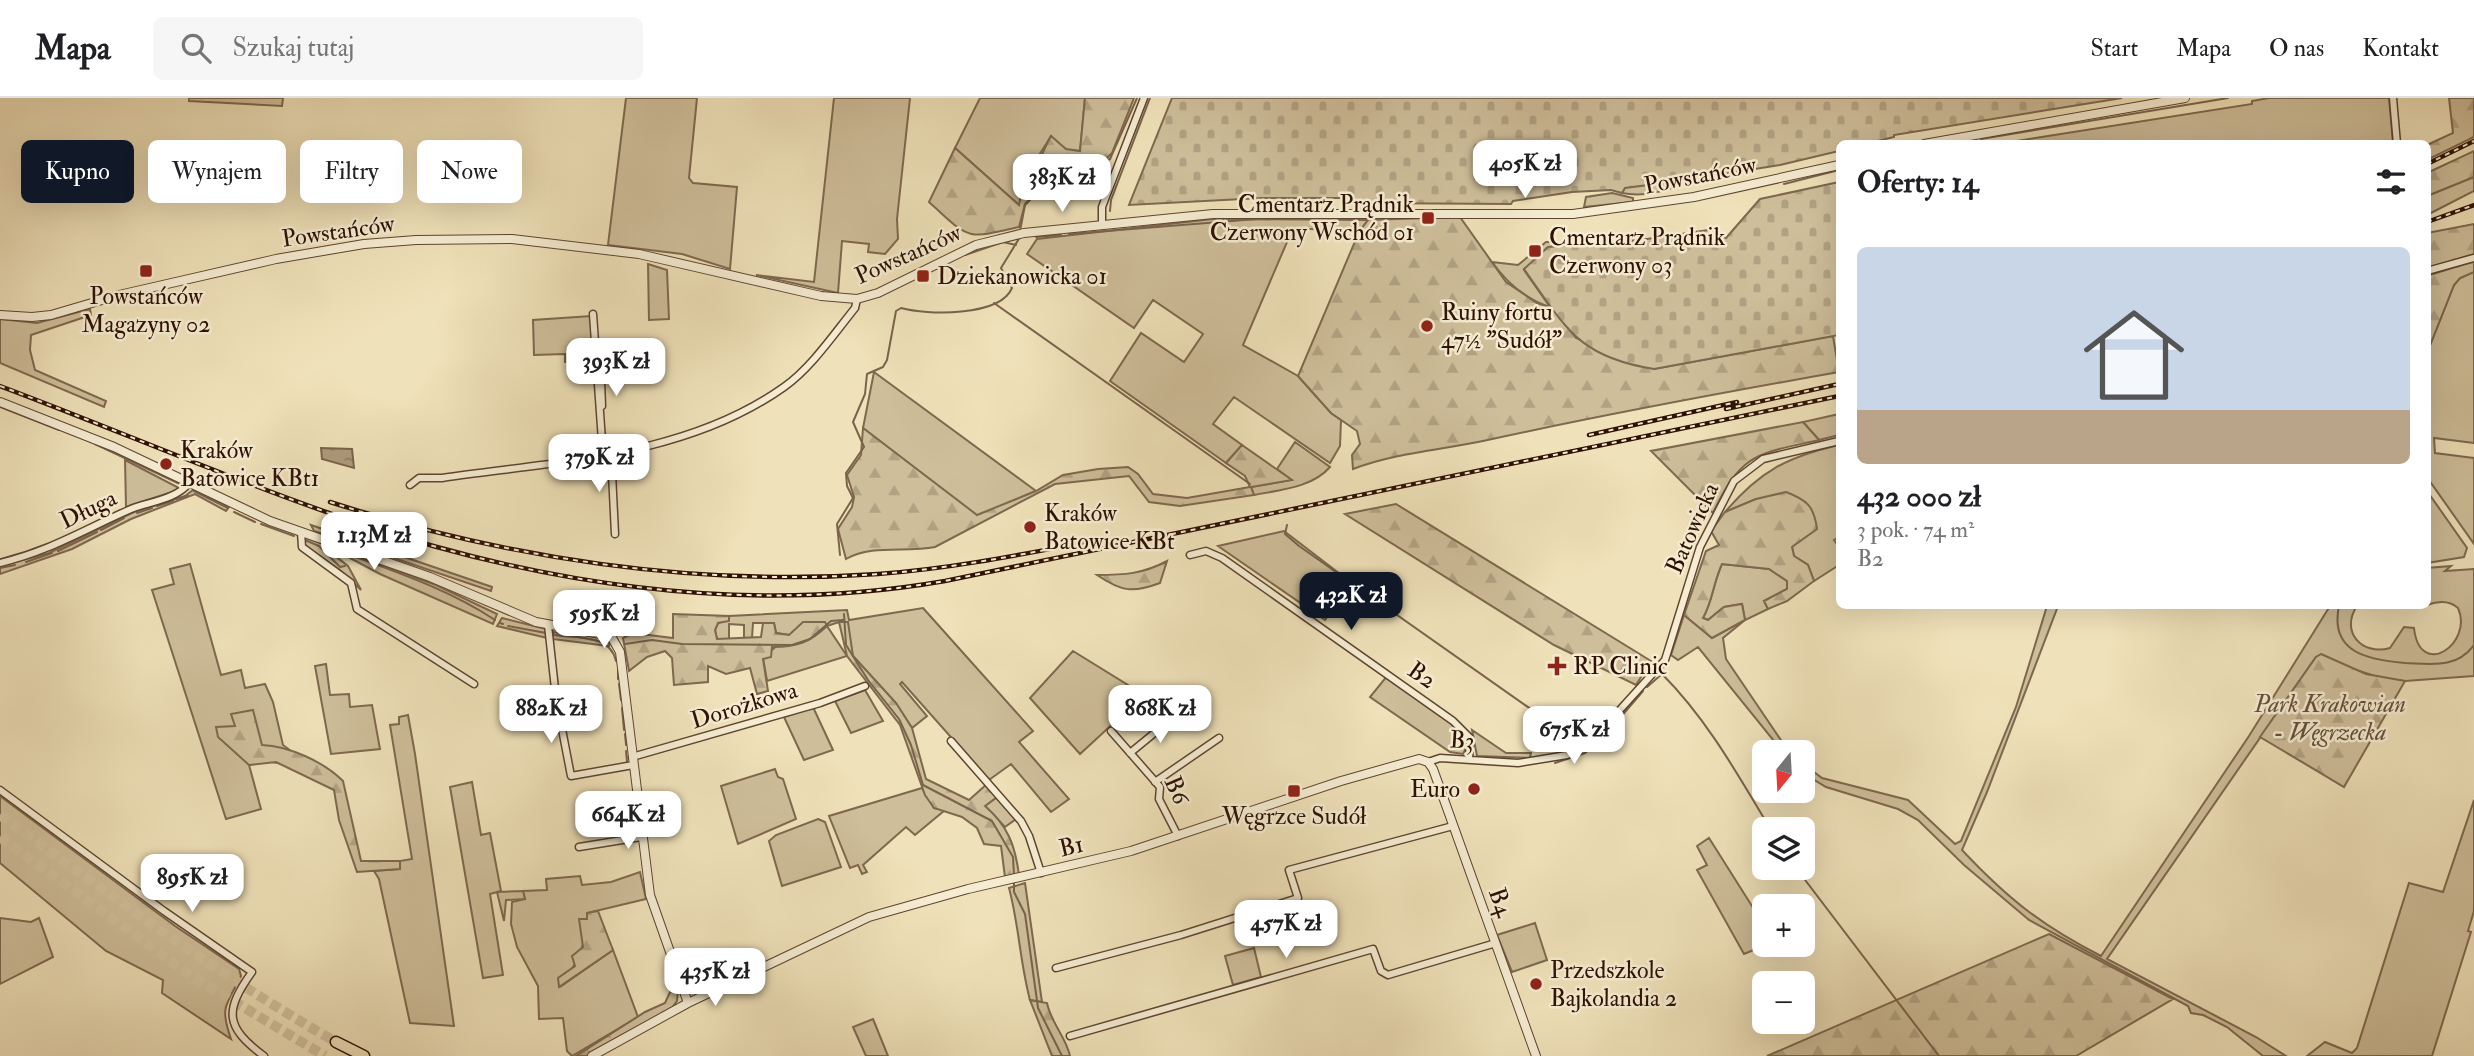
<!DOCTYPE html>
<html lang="pl">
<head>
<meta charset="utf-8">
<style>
  body { margin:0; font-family:"IM FELL Double Pica",serif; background:#f6f6f6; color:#202124; height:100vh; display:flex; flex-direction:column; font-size:26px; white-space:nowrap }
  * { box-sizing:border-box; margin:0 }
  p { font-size:23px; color:#757577 }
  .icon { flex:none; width:38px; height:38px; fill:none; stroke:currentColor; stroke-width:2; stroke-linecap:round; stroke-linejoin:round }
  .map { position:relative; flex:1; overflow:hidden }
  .side { position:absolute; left:1836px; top:42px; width:595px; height:469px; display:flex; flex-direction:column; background:#fff; border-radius:10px; box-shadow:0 7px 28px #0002 }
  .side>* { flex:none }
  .hud { position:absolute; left:21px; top:42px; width:665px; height:63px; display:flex; gap:14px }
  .needle { width:46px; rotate:198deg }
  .tools { position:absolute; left:1752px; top:642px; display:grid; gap:14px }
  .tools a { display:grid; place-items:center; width:63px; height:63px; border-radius:10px; background:#fff; box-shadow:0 7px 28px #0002; font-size:35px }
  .price { position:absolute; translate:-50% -60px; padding:0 16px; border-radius:14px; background:#fff; color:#222; font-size:23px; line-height:46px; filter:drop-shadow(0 2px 4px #0008) }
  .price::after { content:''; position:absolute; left:50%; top:42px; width:21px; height:16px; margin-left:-10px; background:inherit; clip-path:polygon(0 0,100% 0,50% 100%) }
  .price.current { background:#111827; color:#fff }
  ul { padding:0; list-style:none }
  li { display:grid; align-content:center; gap:14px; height:371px; padding:0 21px }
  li+li { border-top:2px solid #e0e0e0 }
  li span { display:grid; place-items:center; height:217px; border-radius:10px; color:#555 }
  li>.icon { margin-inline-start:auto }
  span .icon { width:126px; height:126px; fill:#fffc; stroke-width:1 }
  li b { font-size:30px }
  h2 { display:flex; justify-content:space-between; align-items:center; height:84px; padding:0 21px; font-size:30px }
  .pill { padding:0 24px; border-radius:10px; background:#fff; box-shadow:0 7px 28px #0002; font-size:24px; line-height:63px }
  .pill.current { background:#111827; color:#fff }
  header { display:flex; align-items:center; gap:42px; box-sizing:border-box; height:98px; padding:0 35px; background:#fff; border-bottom:2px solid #e0e0e0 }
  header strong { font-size:33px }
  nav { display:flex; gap:38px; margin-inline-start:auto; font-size:24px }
  .search { width:490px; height:63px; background:#f6f6f6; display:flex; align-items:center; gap:18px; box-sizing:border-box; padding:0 24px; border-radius:10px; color:#757577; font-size:26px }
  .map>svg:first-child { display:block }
</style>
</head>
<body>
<header>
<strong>Mapa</strong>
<div class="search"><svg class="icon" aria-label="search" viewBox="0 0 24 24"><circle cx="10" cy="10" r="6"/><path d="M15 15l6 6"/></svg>Szukaj tutaj</div>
<nav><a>Start</a><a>Mapa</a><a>O nas</a><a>Kontakt</a></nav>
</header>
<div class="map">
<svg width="2474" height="958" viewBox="0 0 2474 958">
  <defs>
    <pattern id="forest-firs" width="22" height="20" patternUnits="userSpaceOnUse" patternTransform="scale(1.75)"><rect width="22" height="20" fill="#cebe9a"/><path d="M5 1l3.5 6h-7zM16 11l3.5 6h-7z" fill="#b1a283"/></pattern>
    <pattern id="cemetery-stones" width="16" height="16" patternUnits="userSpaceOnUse" patternTransform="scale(1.75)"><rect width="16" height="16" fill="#cebe9a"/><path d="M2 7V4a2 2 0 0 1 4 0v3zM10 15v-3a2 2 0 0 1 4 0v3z" fill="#b1a283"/></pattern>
    <pattern id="water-ripples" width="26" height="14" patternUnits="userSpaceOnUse" patternTransform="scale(1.75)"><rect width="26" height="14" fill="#ad9a7b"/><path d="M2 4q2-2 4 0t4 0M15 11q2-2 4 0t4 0" fill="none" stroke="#8d7c63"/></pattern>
  </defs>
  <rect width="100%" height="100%" fill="#efe1b9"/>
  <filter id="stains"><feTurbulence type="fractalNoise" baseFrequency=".00286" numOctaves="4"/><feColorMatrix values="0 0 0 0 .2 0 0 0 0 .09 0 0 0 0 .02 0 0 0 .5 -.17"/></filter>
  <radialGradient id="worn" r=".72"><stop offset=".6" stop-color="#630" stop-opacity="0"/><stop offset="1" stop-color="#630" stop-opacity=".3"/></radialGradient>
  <!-- green -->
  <path fill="#cebe9a" stroke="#7e684e" stroke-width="2" d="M189,0H283L282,8L189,3Z
    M626,0H697L689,80L693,85L737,89L730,171L682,156L608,147Z
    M834,0H910L897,121L898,141L885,156L868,154L869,146L842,143L838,195L756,177L814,184Z
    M980,0H1085L1080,53L1066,52L1051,38L1038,59L1019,107L955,50Z
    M2269,0H2389L2393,45H2004L2252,6V3Z
    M1635,70L1684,72L1695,81C1672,91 1647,100 1622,95Z
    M2474,79V93L2427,117V98Z
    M1612,95L1633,100V104L1584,109L1586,99Z
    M1213,121L1368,122L1359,134L1293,130L1243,247L1298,278L1331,315L1341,322L1340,348L1330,365L1234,299L1213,326L1242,347L1226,365L1110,283L1141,235L1184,264L1203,236L1153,202L1134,230L1027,156L1037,141Z
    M1546,144H1552V149H1548L1524,172L1550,209C1525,201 1507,185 1492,164L1518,167Z
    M648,166L667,172L669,221L649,222Z
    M2474,174V345L2434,340L2435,355L2474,360V446L2429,382L2427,371V255L2454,187L2460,180Z
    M90,211L91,217L31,237L30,252L35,272L106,303L104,309L0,265V221L37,225Z
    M591,218L593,261L565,264V256L534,257L533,222Z
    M874,274L1036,393L977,418L863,330Z
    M1839,316V337L1819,342L1803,324Z
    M1295,344L1330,369C1312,390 1279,392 1254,397L1251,389L1291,382L1277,371Z
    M1839,347V439L1834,442L1839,449V467L1814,483L1808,467L1794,458L1792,449L1756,401L1725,414C1760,373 1787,359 1839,347Z
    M125,362L181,391L126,409Z
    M193,392L229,409L226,413L195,396L131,421L72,451L0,476V468L49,455L136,413L185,398Z
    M2427,393L2467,450L2464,459L2427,465Z
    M311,427L492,489L491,493L314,433Z
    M1284,433L1353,486L1325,522L1218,448Z
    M304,439L436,487L497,516L493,526L380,476L337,453L334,457L348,468L361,492L340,472L303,447Z
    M190,466L221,577L241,572L245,590L265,586L273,604L283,647L295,656L283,666L266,663L249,667L261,711L226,721L152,492L174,486L170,471Z
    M1722,466L1769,471L1787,483V491L1764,503L1768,511L1745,522L1723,540L1726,561L1789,654H1783L1698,549L1678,562L1671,557L1684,517L1712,540L1745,522L1742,506L1724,509L1708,522L1703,520C1713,502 1713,485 1722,466Z
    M2451,468L2445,473L2474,471V578L2405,583L2381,580L2316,559L2107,861L2256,939L2286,958H2263L2227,929L2203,917L2191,915L2188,908L2029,822L1964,767L1918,722L1898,711L1826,689L1803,675L1802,665L1822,680L1908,702L1955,746L1961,743L2016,609L2047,508H2058L1987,694L1962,752C2007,800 2042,828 2101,858L2249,638L2330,508H2357C2340,533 2361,558 2390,550L2404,529L2414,530C2420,583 2474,545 2458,510C2449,502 2438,503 2427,507V470Z
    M923,510L1033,633L1019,644L1069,701L1051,714L1011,666L989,682L902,584L900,586L927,618L912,630L896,605L853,558L839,524L827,528L847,558L767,583L763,560L789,537L776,535L774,525H753L752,540L744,541V527L729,526V542L717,541L715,532L718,525L729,522V518L847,512L849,522Z
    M502,520L546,531L547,540L497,528Z
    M553,534L609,545V548L552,541Z
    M1073,553L1144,597L1080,656L1030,600Z
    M326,566L330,597L349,596L350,609L372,607L380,651L331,656L315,568Z
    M1387,578C1406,592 1456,620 1466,640C1468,646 1466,651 1463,656L1450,654L1370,599Z
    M865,592L883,623L851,635L835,603Z
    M813,609L833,652L804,662L784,619Z
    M408,617L415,656L454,928L410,925L379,781L374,773L399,771L400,763L412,761L390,627L399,626V619Z
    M1472,632L1506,655H1531L1530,660L1477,658Z
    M775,671L778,679L783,681L796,721L738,746L721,688Z
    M472,684L481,737L490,735L501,793L490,796L503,877L483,880L450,689Z
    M922,690L934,710L945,712L915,737L906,729L863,767L867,774L862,776L858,767L850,770L829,718Z
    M0,698L175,828L239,871L241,878C227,907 219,907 231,941L162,895L163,882L106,853L0,765Z
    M997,699L1016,721L1005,729L985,708Z
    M2474,702V813L2468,833L2471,834L2432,958H2307L2325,944L2352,955L2357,950L2409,785L2443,794Z
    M818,721L825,724L841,769L782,788L769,743L776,737Z
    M1709,740L1764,827L1766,847L1744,856L1697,772L1707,767L1697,748Z
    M640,774L646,801L587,815C588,844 577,866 560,889L613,852L638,919L572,958L567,953L563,920L539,921L538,888L517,849L511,826L512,804L525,801L523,793L547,792L546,781L580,778L582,787L611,784Z
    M1025,785L1042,904L1030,902C1020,865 1019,827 1009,790Z
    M0,820L31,824L39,820L53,859L0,886Z
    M1535,825L1547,862L1512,874L1497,837Z
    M1254,850L1261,879L1233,887L1225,858Z
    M873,921L888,958H866L853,929Z"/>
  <!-- forest -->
  <path fill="url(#forest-firs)" stroke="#7e684e" stroke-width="2" d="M1085,0H1134L1112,55L1103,64L1036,95L1025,106L1019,129C964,142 970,141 929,104L955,50L1019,107L1022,91C1031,85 1044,50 1051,38L1066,51L1080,53Z
    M2449,0H2474V39L2427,62V47L2453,35Z
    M2474,53V79L2427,98V75Z
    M1460,119L1506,184L1537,205L1552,210L1576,240L1654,271L1833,238L1839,274C1720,295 1601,317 1483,343C1440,352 1394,355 1353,371L1352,357L1360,346L1357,333L1331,315L1298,278L1359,134L1368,122Z
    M2474,126V156L2427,170V135Z
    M2474,163V174L2460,180L2454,187L2427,255V178Z
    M1803,324L1819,342C1757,356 1742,354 1713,415L1651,353Z
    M863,330L977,417L1036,393L1063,377L1098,371L1128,369L1138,376L1153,396L1187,400L1250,389L1245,378L1226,365L1242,347L1292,382L1251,389L1254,397L1180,408L1149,404L1129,378L1055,386L935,449C905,455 873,446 846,461L838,431L852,409L854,399L847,377L861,357Z
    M1786,394C1807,402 1814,408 1817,431L1792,449L1794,458L1808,467L1814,483L1787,503L1768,511L1764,503L1787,491V483L1769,471L1722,466C1713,485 1713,502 1703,520L1708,522L1724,509L1742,506L1745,522L1712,540L1684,517L1706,453L1719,447L1711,433L1725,414L1756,401Z
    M1396,406L1651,563L1636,587L1554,547L1345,416Z
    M1167,463L1160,485C1133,495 1122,494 1097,477C1124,477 1143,476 1167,463Z
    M673,516L729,518V523L718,525L715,532L717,541L761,539L763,525H774L776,535L789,537L803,524H825L827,528C809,545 797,549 772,549L771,559L763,561L768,593L757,596L750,570L726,576L708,568V584L674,587L672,560L665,553L647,559L629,573L623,540L633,535L673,540Z
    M839,524H848L853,558L896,605L912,630L926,681L969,702L987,686L997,699L985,708C1008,728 1015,747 1019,777L1005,779L1001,748L984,746L977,730L962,719L934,710L925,697L900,627L847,558Z
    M2321,556L2366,576L2405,583L2344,689L2260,639L2316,559Z
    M253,612L262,647C289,648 324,664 343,683L361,763H400V771L357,774L339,722L334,692L276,664L249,667L218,639L216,629L235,628L231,616Z
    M523,793L525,801L506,802L504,823L497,794Z
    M598,813L613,852L559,889L558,880L575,868L572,858L583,849L579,821H587V815Z
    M2049,836L2173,901L2076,958H1767Z
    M678,892L677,903L671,911L587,958H576L645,914L665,905L670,894Z
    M1030,902L1047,905C1051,925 1066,939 1070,958H1052Z"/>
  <!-- cemetery -->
  <path fill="url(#cemetery-stones)" stroke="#7e684e" stroke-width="2" d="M1172,0H2122L1894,37V39L1869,45L1839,46V53L1780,67L1705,79L1700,75L1695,81L1625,90L1622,95L1611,92L1572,94L1513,103L1511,106L1356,105L1347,100H1262L1129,107Z
    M1839,84V237L1654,271C1578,259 1566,230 1524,171L1548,149L1640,142L1715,131L1726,140L1760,101Z"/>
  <!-- water -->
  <path fill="url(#water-ripples)" stroke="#7a634b" stroke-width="2" d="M321,350L352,351L354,370L322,361Z"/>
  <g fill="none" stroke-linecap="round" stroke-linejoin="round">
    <!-- stream -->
    <path stroke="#7a634b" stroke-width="2" d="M1981,41L2228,0
      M1954,46L1971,43
      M1784,86L1839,72
      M1110,113L1111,102L1150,0
      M1264,121H1331
      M1340,121H1366
      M1020,133L1025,107L1031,101L1110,61L1137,0
      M1069,136L1257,121
      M1036,139L1061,137
      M965,157L1003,144L1016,147
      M994,205L1250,386
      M0,309L59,332
      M95,346L182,387
      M194,393L228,410
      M177,401L188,398
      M157,408L173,403
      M234,414L255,424
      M137,415L152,410
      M261,426L294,438
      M1287,427L1285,436L1299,448L1579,645
      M101,432L124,420
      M305,442L319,448L340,469L345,468
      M58,453L97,434
      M840,457L837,426L853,400L847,388L846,375L864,349L853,324L865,296L867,276L883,269L887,262L896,213L901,210C926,217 1000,219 1012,190L1001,170L1020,139
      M353,458C402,476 451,493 495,522
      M26,464L52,455
      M0,470L15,467
      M2339,508C2329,555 2369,562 2405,565C2432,566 2456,571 2474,547
      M844,516L846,547L868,582L899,621L911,647L923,687L992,723L1013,759L1014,778
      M500,525L503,526
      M508,528L546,535
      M553,537C577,540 610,536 616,563
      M625,546L652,542L682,546L792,547L810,541L831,523L843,522
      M618,572V581
      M619,586L621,602
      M1647,589L1662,576C1707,621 1738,677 1771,732
      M622,610L624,632
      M1619,621L1643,593
      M625,636L626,647
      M626,653L627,664
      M1555,665L1585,655L1615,627
      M1796,770L1939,958
      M1014,783V794L1025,816L1038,910L1062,958"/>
    <!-- motorway-tunnel -->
    <path stroke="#d2c29e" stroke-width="10" stroke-dasharray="10 5" stroke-linecap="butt" d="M0,717C110,797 218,877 336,944
      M0,739L188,876L325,958"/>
    <defs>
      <path id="minor" d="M2393,0L2397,46
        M1102,127V109L1144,0
        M2427,173L2474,160
        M593,216L603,357
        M600,257L602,308
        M611,355L615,436
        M410,387L419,380H442C557,363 686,359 784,289C811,270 834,236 855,210L857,201
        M301,434L302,449L351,485L357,511L474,586
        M1190,457L1206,453L1222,460L1453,623L1470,640L1469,661
        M0,465C52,452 83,432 131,411C149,404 177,401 189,385
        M548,527L556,600L571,678L633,667
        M1111,633L1160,689L1159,701L1178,738
        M951,643L1021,723L1029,738L1041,775
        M1130,655L1174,619
        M632,659L820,605L865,588
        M1428,664L1440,660L1518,665L1567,657L1588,647L1665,562L1700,449L1734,383L1763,361L1839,343
        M1155,684L1219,640
        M0,692L164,813L252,874C224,913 225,929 264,958
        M579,749L641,739
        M1056,870L1181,837L1298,800L1289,772L1453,728
        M1070,938L1373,851L1381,873L1388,877L1496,845"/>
      <path id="tertiary" d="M1924,46L2185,0
        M0,217L32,219L51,217L119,197L276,161L364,146L416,142L512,141L639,156L821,198L857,201L878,195L976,147L1024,135L1213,116H1573L1694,99L1839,67
        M0,304L114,349L270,423L430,479L536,524L611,538L620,554L650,797L688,905
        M592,958L688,905L869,819L968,791L1131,753L1341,683L1419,661L1428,664L1433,671L1536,958"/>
      <path id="motorway" d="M336,944L364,958"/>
    </defs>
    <!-- minor casing -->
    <use href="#minor" stroke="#5e4530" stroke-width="9"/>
    <!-- tertiary casing -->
    <use href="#tertiary" stroke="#5e4530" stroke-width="10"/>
    <!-- motorway casing -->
    <use href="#motorway" stroke="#2e1103" stroke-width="13"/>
    <!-- minor -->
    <use href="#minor" stroke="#f5ecd2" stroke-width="6"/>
    <!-- tertiary -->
    <use href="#tertiary" stroke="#f5ecd2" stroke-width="8"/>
    <!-- motorway -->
    <use href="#motorway" stroke="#efe1b9" stroke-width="10"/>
    <defs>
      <path id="rail" d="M2427,66L2474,43
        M2427,124L2474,107
        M0,288C120,333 239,385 361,426C549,488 749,517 945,483L1839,298
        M1726,311L1839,286
        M1589,337L1737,304
        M330,404C505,460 693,489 878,476C947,471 1014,458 1082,445"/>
    </defs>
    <!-- rail casing -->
    <use href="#rail" stroke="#2e1103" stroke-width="4.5"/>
    <!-- rail -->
    <use href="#rail" stroke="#f5ecd2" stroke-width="2" stroke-dasharray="5" stroke-linecap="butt"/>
  </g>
  <!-- markers -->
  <g fill="#8f2418" stroke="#f5ecd2" stroke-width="2.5">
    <rect x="1421" y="113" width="14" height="14" rx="3.5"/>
    <rect x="1528" y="146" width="14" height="14" rx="3.5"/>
    <rect x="139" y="166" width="14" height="14" rx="3.5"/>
    <rect x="916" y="171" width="14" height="14" rx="3.5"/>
    <circle cx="1427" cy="228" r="7"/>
    <circle cx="166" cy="366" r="7"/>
    <circle cx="1030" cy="429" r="7"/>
    <path d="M1553.5 557.5h7v7h7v7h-7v7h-7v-7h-7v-7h7z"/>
    <circle cx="1474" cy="691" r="7"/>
    <rect x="1287" y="686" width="14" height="14" rx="3.5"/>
    <circle cx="1536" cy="886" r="7"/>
  </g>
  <g text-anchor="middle" stroke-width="5" stroke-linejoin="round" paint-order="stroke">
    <!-- street labels -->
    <g font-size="24" fill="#2e1103" stroke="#f5ecd2">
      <text transform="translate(1700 77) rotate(-11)" y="8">Powstańców</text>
      <text transform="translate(338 133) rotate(-8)" y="8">Powstańców</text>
      <text transform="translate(908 156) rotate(-24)" y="8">Powstańców</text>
      <text transform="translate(88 411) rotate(-26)" y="8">Długa</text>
      <text transform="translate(1692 430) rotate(-66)" y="8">Batowicka</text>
      <text transform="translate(1422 577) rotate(35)" y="8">B2</text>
      <text transform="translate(744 607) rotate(-17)" y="8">Dorożkowa</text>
      <text transform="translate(1462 642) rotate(3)" y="8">B3</text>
      <text transform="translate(1177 692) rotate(66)" y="8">B6</text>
      <text transform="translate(1071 748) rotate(-14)" y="8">B1</text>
      <text transform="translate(1501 804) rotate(70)" y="8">B4</text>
    </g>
    <!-- poi labels -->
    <g font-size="24" fill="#2e1103" stroke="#f5ecd2" text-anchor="start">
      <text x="1414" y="114" text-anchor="end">Cmentarz Prądnik<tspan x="1414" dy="28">Czerwony Wschód 01</tspan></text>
      <text x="1549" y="147">Cmentarz Prądnik<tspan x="1549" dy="28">Czerwony 03</tspan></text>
      <text x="937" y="186">Dziekanowicka 01</text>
      <text x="146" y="206" text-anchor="middle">Powstańców<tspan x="146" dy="28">Magazyny 02</tspan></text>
      <text x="1441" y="222">Ruiny fortu<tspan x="1441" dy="28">47½ "Sudół"</tspan></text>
      <text x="180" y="360">Kraków<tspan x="180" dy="28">Batowice KBt1</tspan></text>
      <text x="1044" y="423">Kraków<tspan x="1044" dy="28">Batowice KBt</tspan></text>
      <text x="1573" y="576">RP Clinic</text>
      <text x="1460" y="699" text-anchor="end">Euro</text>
      <text x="1294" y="726" text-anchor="middle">Węgrzce Sudół</text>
      <text x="1550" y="880">Przedszkole<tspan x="1550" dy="28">Bajkolandia 2</tspan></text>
    </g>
    <!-- park labels -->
    <g font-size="24" font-style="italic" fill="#664e38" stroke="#f5ecd2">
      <text x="2330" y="614">Park Krakowian<tspan x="2330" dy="28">- Węgrzecka</tspan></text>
    </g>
  </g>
  <rect width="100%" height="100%" filter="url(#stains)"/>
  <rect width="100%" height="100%" fill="url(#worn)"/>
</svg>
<div class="tools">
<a><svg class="needle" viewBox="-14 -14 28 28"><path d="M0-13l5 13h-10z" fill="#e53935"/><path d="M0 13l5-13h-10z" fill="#757577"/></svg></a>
<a><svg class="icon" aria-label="layers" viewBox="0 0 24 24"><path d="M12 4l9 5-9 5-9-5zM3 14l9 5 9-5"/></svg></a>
<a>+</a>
<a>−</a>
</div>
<b class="price" style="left:1525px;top:102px">405K zł</b>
<b class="price" style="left:1062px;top:116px">383K zł</b>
<b class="price" style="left:616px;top:300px">393K zł</b>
<b class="price" style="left:599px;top:396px">379K zł</b>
<b class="price" style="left:374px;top:474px">1.13M zł</b>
<b class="price current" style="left:1351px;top:534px">432K zł</b>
<b class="price" style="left:604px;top:552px">595K zł</b>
<b class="price" style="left:551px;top:647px">882K zł</b>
<b class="price" style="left:1160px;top:647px">868K zł</b>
<b class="price" style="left:1574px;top:668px">675K zł</b>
<b class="price" style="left:628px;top:753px">664K zł</b>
<b class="price" style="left:192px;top:816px">895K zł</b>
<b class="price" style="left:1286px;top:862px">457K zł</b>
<b class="price" style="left:715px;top:910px">435K zł</b>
<div class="hud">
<a class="pill current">Kupno</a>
<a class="pill">Wynajem</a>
<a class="pill">Filtry</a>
<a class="pill">Nowe</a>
</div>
<section class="side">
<h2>Oferty: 14<svg class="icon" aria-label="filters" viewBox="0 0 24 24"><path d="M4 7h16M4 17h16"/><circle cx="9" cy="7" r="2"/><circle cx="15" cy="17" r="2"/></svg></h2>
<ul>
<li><span style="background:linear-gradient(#c9d6e8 75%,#b9a48a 0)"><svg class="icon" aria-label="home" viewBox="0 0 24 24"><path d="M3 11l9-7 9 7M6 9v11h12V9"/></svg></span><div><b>432 000 zł</b><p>3 pok. · 74 m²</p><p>B2</p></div></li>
</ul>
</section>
</div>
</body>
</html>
